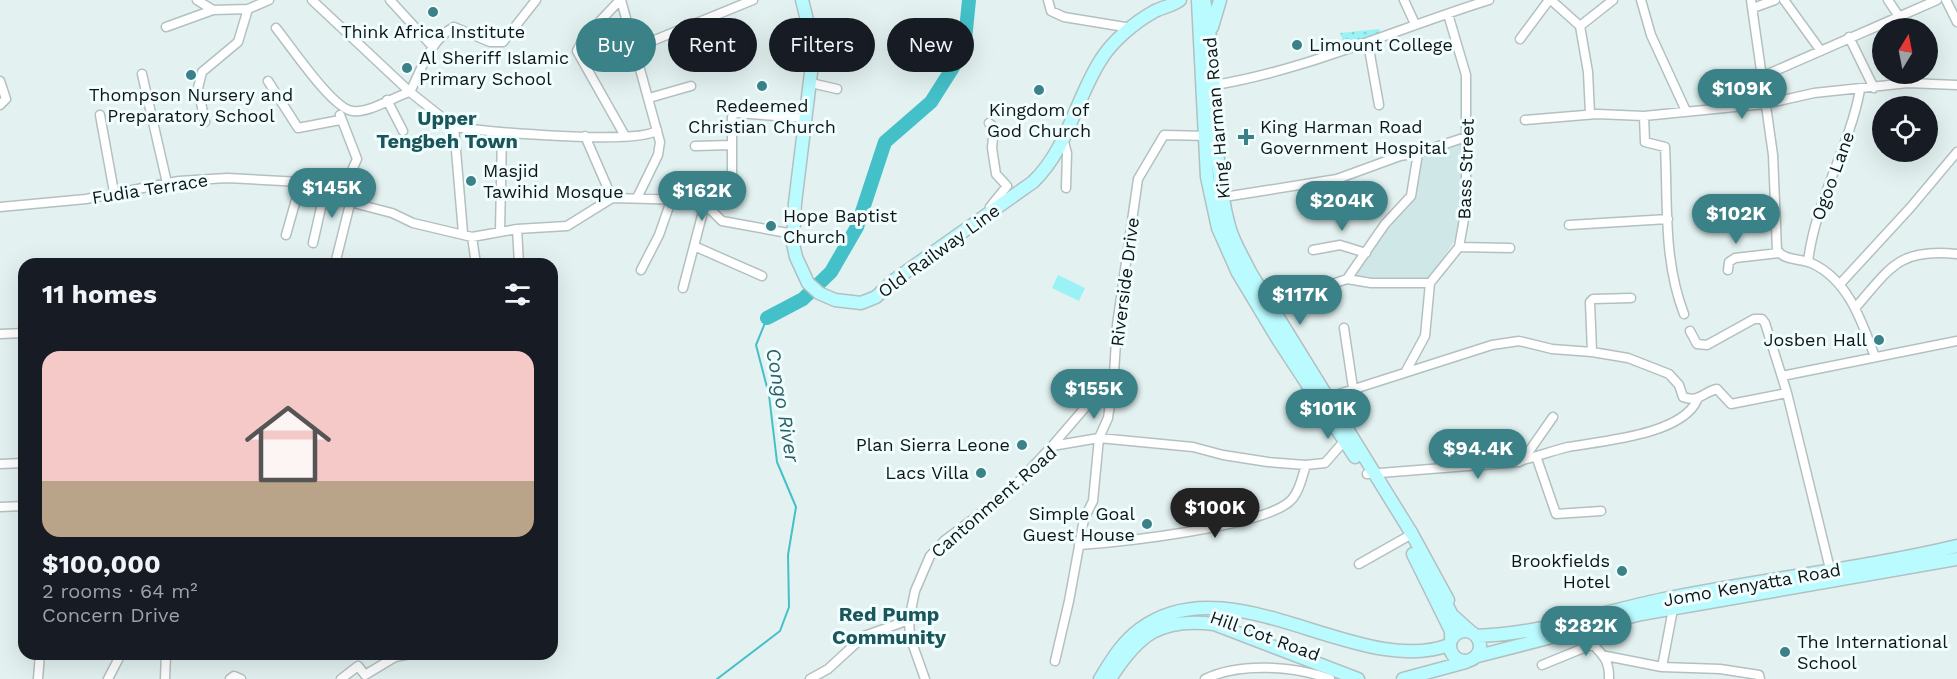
<!DOCTYPE html>
<html lang="en">
<head>
<meta charset="utf-8">
<style>
  body { margin:0; font-family:"Work Sans",sans-serif; background:#242831; color:#f1f3f6; height:100vh; display:flex; flex-direction:column; font-size:22px; white-space:nowrap }
  * { box-sizing:border-box; margin:0 }
  p { font-size:20px; color:#9ea1a6 }
  .icon { flex:none; width:33px; height:33px; fill:none; stroke:currentColor; stroke-width:2; stroke-linecap:round; stroke-linejoin:round }
  .map { position:relative; flex:1; overflow:hidden }
  .details { position:absolute; left:18px; top:258px; width:540px; height:402px; display:flex; flex-direction:column; background:#171b24; border-radius:18px; box-shadow:0 6px 24px #0002 }
  .details>* { flex:none }
  .hud { position:absolute; left:576px; top:18px; width:570px; height:54px; display:flex; gap:12px }
  .needle { width:39px; rotate:10deg }
  .fabs { position:absolute; left:1872px; top:18px; display:grid; gap:12px }
  .fabs a { display:grid; place-items:center; width:66px; height:66px; border-radius:50%; background:#171b24; box-shadow:0 6px 24px #0002; font-size:30px }
  .price { position:absolute; translate:-50% -51px; padding:0 14px; border-radius:21px; background:#3a8287; color:#fff; font-size:20px; line-height:39px; filter:drop-shadow(0 2px 3px #0008) }
  .price::after { content:''; position:absolute; left:50%; top:36px; width:18px; height:14px; margin-left:-9px; background:inherit; clip-path:polygon(0 0,100% 0,50% 100%) }
  .price.current { background:#222; color:#fff }
  ul { padding:0; list-style:none }
  li { display:grid; align-content:center; gap:12px; height:318px; padding:0 24px }
  li+li { border-top:2px solid #363941 }
  li span { display:grid; place-items:center; height:186px; border-radius:18px; color:#555 }
  li>.icon { margin-inline-start:auto }
  span .icon { width:108px; height:108px; fill:#fffc; stroke-width:1 }
  li b { font-size:26px }
  h2 { display:flex; justify-content:space-between; align-items:center; height:72px; padding:0 24px; font-size:26px }
  .chip { padding:0 21px; border-radius:27px; background:#171b24; box-shadow:0 6px 24px #0002; font-size:21px; line-height:54px }
  .chip.current { background:#3a8287; color:#fff }
  .map>svg:first-child { display:block }
</style>
</head>
<body>
<div class="map">
<svg width="1957" height="679" viewBox="0 0 1957 679">
  <defs>
    <pattern id="grass-dots" width="8" height="8" patternUnits="userSpaceOnUse" patternTransform="scale(1.5)"><rect width="8" height="8" fill="#9af2f7"/><path d="M2 2h.1M6 6h.1" fill="none" stroke="#84cfd3" stroke-width="1.8" stroke-linecap="round"/></pattern>
  </defs>
  <rect width="100%" height="100%" fill="#e3f1f1"/>
  <!-- built -->
  <path fill="#d0e7e8" d="M1462,140L1464,189L1461,230L1430,279H1351L1409,200L1418,154Z"/>
  <!-- grass -->
  <path fill="url(#grass-dots)" d="M1379,29L1383,36L1334,50L1336,44L1343,41L1340,33Z"/>
  <!-- pitch -->
  <path fill="#9af2f7" d="M1058,275L1085,288L1079,301L1052,288Z"/>
  <g fill="none" stroke-linecap="round" stroke-linejoin="round">
    <!-- stream -->
    <path stroke="#44c0c8" stroke-width="2" d="M717,679L780,631L789,607L788,555L796,507L777,462L769,395L756,345L767,318"/>
    <!-- river -->
    <path stroke="#44c0c8" stroke-width="14" d="M767,318L803,299L831,272L857,227L885,142L931,102L964,50L969,0"/>
    <defs>
      <path id="street" d="M197,0L213,10
        M312,0L410,92L454,127L463,233
        M390,0L433,47
        M620,0L583,39L577,51L625,136
        M621,0L660,142L658,155L637,198
        M1048,0L1051,11L1064,17L1131,28
        M1404,0L1415,24
        M1551,0L1580,26L1588,72L1590,114
        M1641,0L1651,35L1686,111
        M1751,0L1773,155L1777,250C1785,261 1799,258 1811,263C1848,279 1862,322 1875,357
        M1784,0L1821,51
        M1888,0L1898,15
        M1946,0L1957,22
        M1753,8L1775,0
        M1580,26L1613,0
        M166,27L213,10L248,9L269,0
        M276,28C290,45 333,110 353,111C370,113 393,97 410,92
        M1849,37L1874,88
        M1520,39L1549,0
        M1368,43L1379,105
        M635,48L753,0
        M142,74L167,183
        M1761,77L1937,0
        M0,81L6,99L0,105
        M268,81L298,128L340,120
        M811,83L837,89
        M1209,86C1305,71 1396,29 1489,0
        M410,92C421,70 431,39 454,27L490,42H503L536,0
        M649,98L691,86
        M387,100L403,131
        M100,115L114,192
        M340,115L357,159L341,195
        M1644,116L1645,142L1665,147C1668,203 1663,260 1684,314
        M1525,120L1597,114L1644,116L1765,104L1814,93L1908,83L1957,85
        M205,122L198,88L202,72L238,42L248,9
        M989,123L994,127L992,148L996,174L1007,186L990,207
        M454,127C484,131 640,146 657,130
        M585,136L612,198
        M1064,142L1067,153L1066,188
        M695,146L732,145V117L735,113L805,118
        M1218,198L1337,179L1400,156L1418,153L1466,137
        M721,199L724,182L732,177V145
        M0,207L86,199L179,181L227,178L301,182L361,205L392,213L413,223L472,237L517,229L567,226L612,198L690,200L705,204L722,221L793,234
        M1569,225L1668,219
        M517,229L519,264
        M500,232L502,133
        M286,235L301,182
        M472,237L476,264
        M313,243L325,190
        M694,246L762,276
        M1459,247L1510,248
        M1313,250L1340,245L1366,253
        M1808,262C1815,201 1849,149 1860,90
        M335,264L351,200
        M641,270L659,235L672,198
        M1728,270L1729,262L1735,258L1779,253
        M1347,279L1385,224L1411,196L1418,153
        M1840,284L1910,208L1957,152
        M683,288L705,204
        M1266,307L1347,279L1371,283H1430L1459,247L1466,208V75L1448,14
        M1856,307C1891,267 1899,248 1957,254
        M1344,328L1353,388
        M1690,331L1697,344L1707,345L1754,319H1762L1765,323L1787,393L1831,573
        M0,334L24,333
        M1592,352L1590,302L1593,299L1631,298
        M1406,371L1425,336L1430,283
        M1782,376L1957,341
        M1323,399L1492,345L1519,341L1552,349L1592,352L1628,358L1669,374L1679,385L1683,397C1699,403 1703,392 1717,389L1731,404L1787,393
        M1052,446L1114,374
        M1536,456L1556,514L1601,511
        M1523,460C1538,456 1552,451 1568,447C1601,441 1682,435 1697,400
        M0,464L24,463
        M1367,474L1519,462L1523,460L1553,417
        M0,507L24,506
        M1079,545C1122,542 1259,527 1289,502C1299,494 1302,477 1306,465
        M1359,564L1412,534
        M1583,630C1594,652 1610,652 1609,679
        M1606,656L1662,667L1720,669L1759,675L1760,679
        M1055,661L1069,601L1084,519L1093,501L1099,438L1108,418L1114,374L1117,325L1138,179L1164,135L1209,136
        M1542,665L1591,645
        M1662,667L1673,609L1671,607
        M38,679L40,654
        M108,679L121,654
        M165,679L166,654
        M230,679L234,676L241,679
        M341,679L358,666L365,675L395,657L411,654
        M810,679L828,669L864,636L909,620
        M925,679L910,637L909,620L915,591L930,556L944,541L1010,491L1052,446L1099,438L1193,447L1223,455L1268,462L1306,465L1325,463L1346,439
        M1205,679C1240,662 1294,666 1330,679"/>
      <path id="secondary" d="M802,0L814,48L795,203L793,244L796,257L808,283L819,293L835,300L861,303L876,297L893,281L1033,182C1068,148 1075,101 1100,61C1112,41 1135,22 1155,11C1163,7 1172,6 1180,0
        M1204,0C1220,74 1209,152 1229,226C1233,242 1243,257 1250,272L1412,534L1448,600L1445,602L1452,615L1471,632
        M1198,1L1207,177L1218,228L1238,273L1279,341L1355,457
        M1212,27L1220,0
        M1413,554L1451,631V638
        M1450 646a15 15 0 1 1 30 0a15 15 0 1 1-30 0Z
        M1476,636C1542,634 1601,612 1664,599C1761,579 1860,569 1957,546
        M1478,656L1641,614L1957,559
        M1100,679C1111,661 1122,642 1140,629C1231,562 1358,679 1449,645
        M1110,679C1138,635 1160,617 1214,624L1358,679
        M1403,679L1466,662"/>
    </defs>
    <!-- street casing -->
    <use href="#street" stroke="#b3c0c1" stroke-width="11"/>
    <!-- secondary casing -->
    <use href="#secondary" stroke="#b3c0c1" stroke-width="15"/>
    <!-- street -->
    <use href="#street" stroke="#fff" stroke-width="8"/>
    <!-- secondary -->
    <use href="#secondary" stroke="#bafbff" stroke-width="12"/>
  </g>
  <!-- markers -->
  <g fill="#3a8287" stroke="#f1feff" stroke-width="2">
    <circle cx="433" cy="12" r="6"/>
    <circle cx="1297" cy="45" r="6"/>
    <circle cx="407" cy="68" r="6"/>
    <circle cx="191" cy="75" r="6"/>
    <circle cx="762" cy="86" r="6"/>
    <circle cx="1039" cy="90" r="6"/>
    <path d="M1243 128h6v6h6v6h-6v6h-6v-6h-6v-6h6z"/>
    <circle cx="471" cy="181" r="6"/>
    <circle cx="771" cy="226" r="6"/>
    <circle cx="1879" cy="340" r="6"/>
    <circle cx="1022" cy="445" r="6"/>
    <circle cx="981" cy="473" r="6"/>
    <circle cx="1147" cy="524" r="6"/>
    <circle cx="1622" cy="571" r="6"/>
    <circle cx="1785" cy="652" r="6"/>
  </g>
  <g text-anchor="middle" stroke-width="6" stroke-linejoin="round" paint-order="stroke">
    <!-- poi labels -->
    <g font-size="18" fill="#111515" stroke="#f1feff" text-anchor="start">
      <text x="433" y="38" text-anchor="middle">Think Africa Institute</text>
      <text x="1309" y="51">Limount College</text>
      <text x="419" y="64">Al Sheriff Islamic<tspan x="419" dy="21">Primary School</tspan></text>
      <text x="191" y="101" text-anchor="middle">Thompson Nursery and<tspan x="191" dy="21">Preparatory School</tspan></text>
      <text x="762" y="112" text-anchor="middle">Redeemed<tspan x="762" dy="21">Christian Church</tspan></text>
      <text x="1039" y="116" text-anchor="middle">Kingdom of<tspan x="1039" dy="21">God Church</tspan></text>
      <text x="1260" y="133">King Harman Road<tspan x="1260" dy="21">Government Hospital</tspan></text>
      <text x="483" y="177">Masjid<tspan x="483" dy="21">Tawihid Mosque</tspan></text>
      <text x="783" y="222">Hope Baptist<tspan x="783" dy="21">Church</tspan></text>
      <text x="1867" y="346" text-anchor="end">Josben Hall</text>
      <text x="1010" y="451" text-anchor="end">Plan Sierra Leone</text>
      <text x="969" y="479" text-anchor="end">Lacs Villa</text>
      <text x="1135" y="520" text-anchor="end">Simple Goal<tspan x="1135" dy="21">Guest House</tspan></text>
      <text x="1610" y="567" text-anchor="end">Brookfields<tspan x="1610" dy="21">Hotel</tspan></text>
      <text x="1797" y="648">The International<tspan x="1797" dy="21">School</tspan></text>
    </g>
    <!-- street labels -->
    <g font-size="18" fill="#111515" stroke="#f1feff">
      <text transform="translate(1217 118) rotate(-95)" y="6">King Harman Road</text>
      <text transform="translate(1466 169) rotate(-88)" y="6">Bass Street</text>
      <text transform="translate(1833 176) rotate(-70)" y="6">Ogoo Lane</text>
      <text transform="translate(150 189) rotate(-9)" y="6">Fudia Terrace</text>
      <text transform="translate(939 251) rotate(-36)" y="6">Old Railway Line</text>
      <text transform="translate(1125 282) rotate(-83)" y="6">Riverside Drive</text>
      <text transform="translate(994 502) rotate(-41)" y="6">Cantonment Road</text>
      <text transform="translate(1752 585) rotate(-10)" y="6">Jomo Kenyatta Road</text>
      <text transform="translate(1265 636) rotate(20)" y="6">Hill Cot Road</text>
    </g>
    <!-- neighbourhood labels -->
    <g font-size="20" font-weight="bold" fill="#195559" stroke="#f1feff">
      <text x="447" y="125">Upper<tspan x="447" dy="23">Tengbeh Town</tspan></text>
      <text x="889" y="621">Red Pump<tspan x="889" dy="23">Community</tspan></text>
    </g>
    <!-- water labels -->
    <g font-size="20" font-style="italic" fill="#2c6063" stroke="#f1feff">
      <text transform="translate(783 405) rotate(80)" y="7">Congo River</text>
    </g>
  </g>
</svg>
<div class="fabs">
<a><svg class="needle" viewBox="-14 -14 28 28"><path d="M0-13l5 13h-10z" fill="#e53935"/><path d="M0 13l5-13h-10z" fill="#9ea1a6"/></svg></a>
<a><svg class="icon" aria-label="locate" viewBox="0 0 24 24"><circle cx="12" cy="12" r="6"/><path d="M12 2v4M12 18v4M2 12h4M18 12h4"/></svg></a>
</div>
<b class="price" style="left:1742px;top:120px">$109K</b>
<b class="price" style="left:332px;top:219px">$145K</b>
<b class="price" style="left:702px;top:222px">$162K</b>
<b class="price" style="left:1342px;top:232px">$204K</b>
<b class="price" style="left:1736px;top:245px">$102K</b>
<b class="price" style="left:1300px;top:326px">$117K</b>
<b class="price" style="left:1094px;top:420px">$155K</b>
<b class="price" style="left:1328px;top:440px">$101K</b>
<b class="price" style="left:1478px;top:480px">$94.4K</b>
<b class="price current" style="left:1215px;top:539px">$100K</b>
<b class="price" style="left:1586px;top:657px">$282K</b>
<div class="hud">
<a class="chip current">Buy</a>
<a class="chip">Rent</a>
<a class="chip">Filters</a>
<a class="chip">New</a>
</div>
<section class="details">
<h2>11 homes<svg class="icon" aria-label="filters" viewBox="0 0 24 24"><path d="M4 7h16M4 17h16"/><circle cx="9" cy="7" r="2"/><circle cx="15" cy="17" r="2"/></svg></h2>
<ul>
<li><span style="background:linear-gradient(#f6c9c9 70%,#b9a48a 0)"><svg class="icon" aria-label="home" viewBox="0 0 24 24"><path d="M3 11l9-7 9 7M6 9v11h12V9"/></svg></span><div><b>$100,000</b><p>2 rooms · 64 m²</p><p>Concern Drive</p></div></li>
</ul>
</section>
</div>
</body>
</html>
